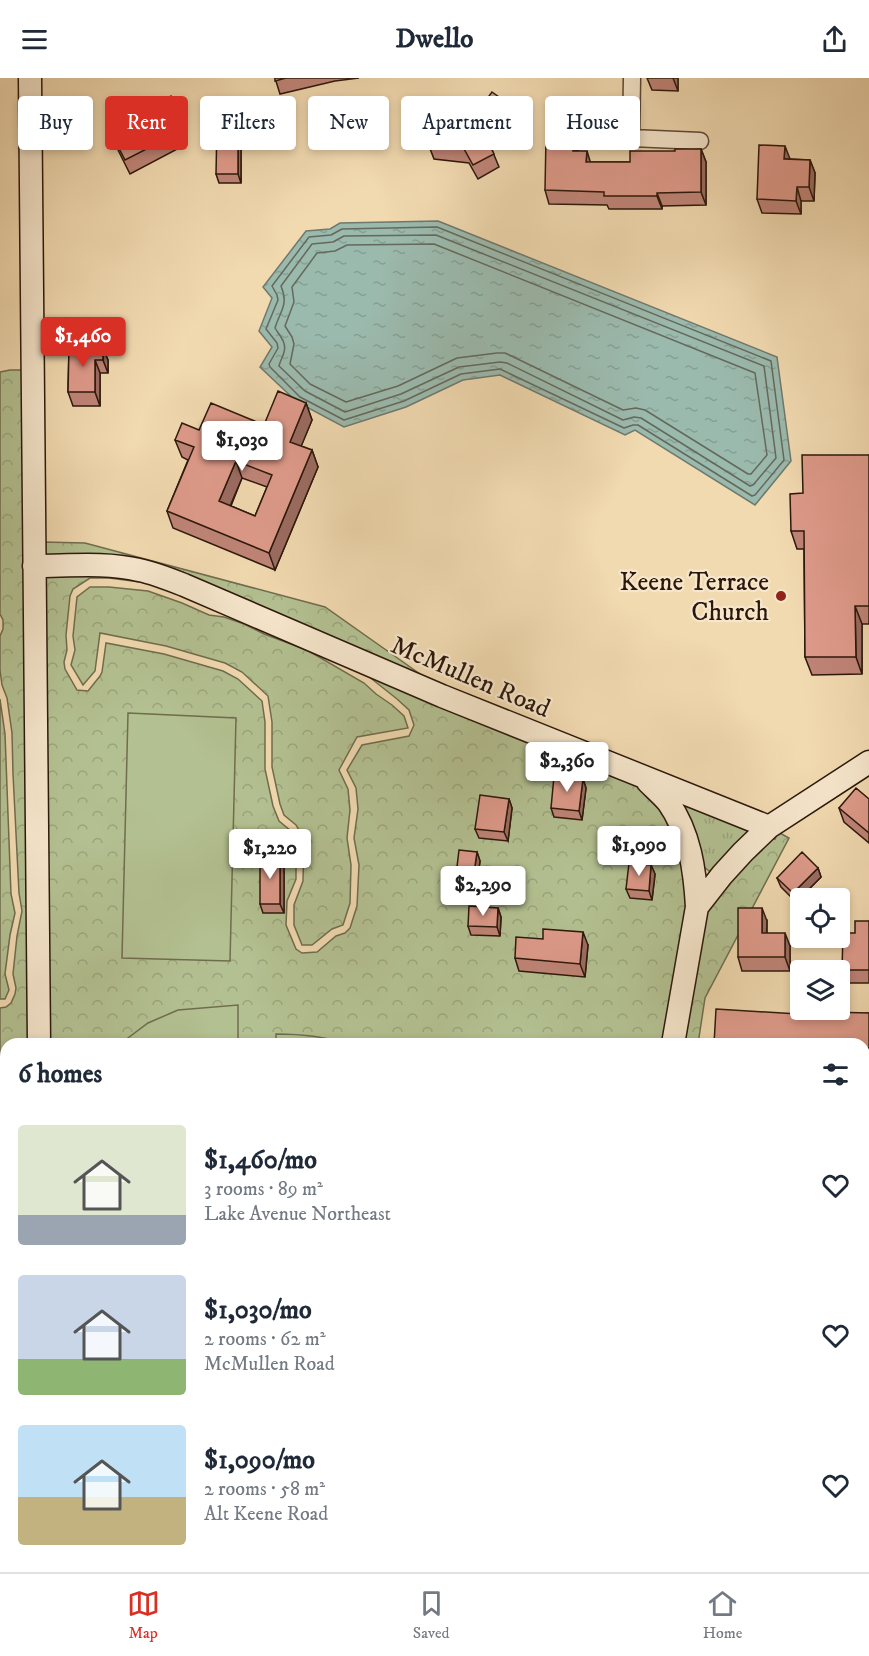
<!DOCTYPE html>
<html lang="en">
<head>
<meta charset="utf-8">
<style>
  body { margin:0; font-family:"IM FELL DW Pica",serif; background:#f2f2f3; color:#1f2937; height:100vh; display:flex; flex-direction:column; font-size:22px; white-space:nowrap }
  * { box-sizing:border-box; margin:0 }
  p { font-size:20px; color:#747a83 }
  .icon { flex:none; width:33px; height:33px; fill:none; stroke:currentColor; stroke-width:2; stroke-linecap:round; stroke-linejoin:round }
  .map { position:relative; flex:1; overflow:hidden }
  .drawer { position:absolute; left:0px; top:960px; width:870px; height:534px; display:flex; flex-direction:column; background:#fff; border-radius:18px 18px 0 0; box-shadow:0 3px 9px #0003 }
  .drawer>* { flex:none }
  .banner { position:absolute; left:18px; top:18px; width:834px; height:54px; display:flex; gap:12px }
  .controls { position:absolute; left:790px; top:810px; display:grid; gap:12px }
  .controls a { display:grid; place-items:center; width:60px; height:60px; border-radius:6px; background:#fff; box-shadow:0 3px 9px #0003; font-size:30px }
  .price { position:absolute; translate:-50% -51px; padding:0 14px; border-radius:6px; background:#fff; color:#222; font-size:20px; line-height:39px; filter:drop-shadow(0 2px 3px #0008) }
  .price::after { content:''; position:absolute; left:50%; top:36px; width:18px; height:14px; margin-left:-9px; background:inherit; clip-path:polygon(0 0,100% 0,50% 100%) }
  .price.selected { background:#d93025; color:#fff }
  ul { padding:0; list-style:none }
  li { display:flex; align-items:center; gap:18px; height:150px; padding:0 18px }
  li span { display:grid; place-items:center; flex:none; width:168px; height:120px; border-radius:6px; color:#555 }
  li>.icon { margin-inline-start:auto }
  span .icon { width:72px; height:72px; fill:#fffc; stroke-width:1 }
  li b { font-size:26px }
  h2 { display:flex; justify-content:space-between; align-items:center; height:72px; padding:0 18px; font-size:26px }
  .pill { padding:0 21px; border-radius:6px; background:#fff; box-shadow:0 3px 9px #0003; font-size:21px; line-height:54px }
  .pill.selected { background:#d93025; color:#fff }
  header { display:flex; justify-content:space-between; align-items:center; height:78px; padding:0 18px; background:#fff; font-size:27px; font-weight:700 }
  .dock { display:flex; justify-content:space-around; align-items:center; height:84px; border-top:2px solid #e0e1e3; background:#fff; font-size:16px; color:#747a83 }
  .dock a { display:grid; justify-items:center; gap:3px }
  .dock .selected { color:#d93025 }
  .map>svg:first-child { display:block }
</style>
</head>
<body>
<header><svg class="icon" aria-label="menu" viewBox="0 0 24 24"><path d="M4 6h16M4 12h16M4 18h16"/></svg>Dwello<svg class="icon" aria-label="share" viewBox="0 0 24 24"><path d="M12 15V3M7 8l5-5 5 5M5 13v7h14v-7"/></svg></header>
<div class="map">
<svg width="869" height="1494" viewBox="0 0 869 1494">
  <defs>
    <pattern id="grass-tufts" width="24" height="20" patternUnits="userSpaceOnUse" patternTransform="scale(1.5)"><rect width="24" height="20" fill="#b3c091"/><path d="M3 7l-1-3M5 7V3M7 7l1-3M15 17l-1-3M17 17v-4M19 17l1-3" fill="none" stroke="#9aa47c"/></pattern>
    <pattern id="forest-crowns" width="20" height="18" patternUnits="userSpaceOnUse" patternTransform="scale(1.5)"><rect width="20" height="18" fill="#b3c091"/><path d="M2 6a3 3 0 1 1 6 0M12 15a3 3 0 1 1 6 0" fill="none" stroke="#9aa47c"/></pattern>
    <pattern id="water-ripples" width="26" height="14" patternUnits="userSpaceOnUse" patternTransform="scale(1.5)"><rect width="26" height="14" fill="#9bbaae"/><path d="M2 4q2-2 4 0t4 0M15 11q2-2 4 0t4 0" fill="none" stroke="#869f94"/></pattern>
  </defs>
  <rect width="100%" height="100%" fill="#f1d9b0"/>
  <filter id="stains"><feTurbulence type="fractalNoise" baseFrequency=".00333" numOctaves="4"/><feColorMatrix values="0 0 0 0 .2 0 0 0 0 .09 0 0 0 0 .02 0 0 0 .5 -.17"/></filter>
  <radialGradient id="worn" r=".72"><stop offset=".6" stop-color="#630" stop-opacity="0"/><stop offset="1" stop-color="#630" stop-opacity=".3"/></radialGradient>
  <!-- grass -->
  <path fill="url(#grass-tufts)" stroke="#706c4e" stroke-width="1.5" d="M678,721L750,753L714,792L709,793L704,789Z"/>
  <!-- forest -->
  <path fill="url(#forest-crowns)" stroke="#706c4e" stroke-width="1.5" d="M10,292H22L31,966H6V1488H26V1494H0V930L6,929L11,925L15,916L16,910L13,896L17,858L22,833L19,815L13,696L12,655L7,620L2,607L0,592V558L3,551V542L0,536V294Z
    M43,464L85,465L325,529L430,603L187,498L43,478Z
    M43,497H102L148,505L109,500H90L73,511L70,518L66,557L67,572L64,584L65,591L77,612L88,613L100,598L102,594L106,565L164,576L223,593L238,601L262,623L265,644V691L273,728L279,743L291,753L296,763V801L287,823L286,847L296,871L302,875L317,874L336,858L345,855L350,850L357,828L359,787L354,760L358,731L356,710L347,692L362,667L409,658L414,647L409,632L397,621L368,598L638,707L661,730L681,774L688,828L665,966H48Z
    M90,509H109L148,513L182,525L209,537L224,539L244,546L264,556L307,572L364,605L376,616L392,627L404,638L408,650L357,659L339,692L348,711L350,732L347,760L351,787L350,825L343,847L332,851L312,867H302L294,847V827L303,803L304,761L296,747L284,737L280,726L272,689V644L268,618L242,594L225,585L166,568L100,555L95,593L83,607L71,587L75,572L73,558L77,519Z
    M0,621L5,656L11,816L15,835L10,857L5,896L9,912L5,921H0Z
    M778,754L789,760L705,920L698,966H682L706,832L728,804L771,760L775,761Z"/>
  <!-- pitch -->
  <path fill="#b3c091" stroke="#706c4e" stroke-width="1.5" d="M128,635L236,640L230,883L122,880Z
    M238,927V966H120L148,945L178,932Z
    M276,956C301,956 324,958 348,966H276Z"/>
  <!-- water -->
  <path fill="url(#water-ripples)" stroke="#6f796d" stroke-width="1.5" d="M438,143L777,279L791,383L755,427L635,352L625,357L500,297L463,302L406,329L344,349L297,324L260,289L272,269L259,253L272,220L263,209L306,153L330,151L340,145Z
    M95,1488H229L228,1494H96Z"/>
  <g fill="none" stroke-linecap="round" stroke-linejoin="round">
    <!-- shore -->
    <path stroke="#64695c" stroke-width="1.5" d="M437,149L771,283L784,382L755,417L752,418L638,347H633L624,350L500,291L461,296L404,323L344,342L300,319L270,289L269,286L278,270L277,265L266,251L278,222L277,217L272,208L309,159L331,157L342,151Z
      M436,157L764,288L776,380L753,407L750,408L641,340L634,339L623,342L507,285L500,284L459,289L401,316L345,334L305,313L279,288C280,283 283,279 284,274C287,264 279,257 275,250C280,233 289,227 281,208L312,166L333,164L344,158Z
      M434,166L755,295L767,377L751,396H748L645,332L636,330L623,332L505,275H497L457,280L398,308L346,324L310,306L290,286L294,266L292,259L285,248L294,224L292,209L317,175L335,173L347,167Z"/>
    <defs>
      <path id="street" d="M563,57L700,63
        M631,60L632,0
        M864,1041H869
        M864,1085H869
        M864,1354H869"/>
      <path id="secondary" d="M30,0L39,966
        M34,488C69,488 105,484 139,492C154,495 169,501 184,507L442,618L769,749
        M648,704C655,711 662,717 668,724C690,755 695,793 697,829
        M673,966L697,829L722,797L743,774L769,749L869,684
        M35,1494V1488
        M616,1494L617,1488"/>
    </defs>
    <!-- street casing -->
    <use href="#street" stroke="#5d4834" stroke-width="19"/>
    <!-- secondary casing -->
    <use href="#secondary" stroke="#2c180b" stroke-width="25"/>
    <!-- street -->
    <use href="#street" stroke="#f6e6cc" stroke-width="16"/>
    <!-- secondary -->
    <use href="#secondary" stroke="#f6e6cc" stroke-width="22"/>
  </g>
  <!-- wall -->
  <path fill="#bf8477" stroke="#2c180b" stroke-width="1.5" fill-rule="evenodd" d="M275,0H359L335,3L280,16Z
    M647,0H678V13L652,12Z
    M179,36L184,49L179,52L185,67L130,96L114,64L109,51Z
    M515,41L492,72L499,89L478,101L469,85L434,81L429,68L469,45Z
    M241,56V105H219L216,96Z
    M701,71L706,84V127L662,128V131H609L607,127L549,126L545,112L578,73L590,84H630L675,73Z
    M790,81L810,82L815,95L814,123H801V136L762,135L757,121Z
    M69,269L108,282V295H100V328H73L68,314Z
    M306,325L312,342L301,368L312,372L318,389L275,492L173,450L167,433L188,382L182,379L175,362L199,352L264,347ZM242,400L267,409L255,438L231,428Z
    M869,377V546H862V596L812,597L805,579L804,471H797L791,453L803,415Z
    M583,701L586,710L582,742L554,739L551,730Z
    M509,721L512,730L508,763L479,760L475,751Z
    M869,721V765L844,744L839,730Z
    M477,774L480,783L474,825L457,823L454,814Z
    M280,779L284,788V835H263L260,826Z
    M651,787L655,796L652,822L630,820L626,811Z
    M818,790L821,799L796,824L781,809L777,800Z
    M498,830L501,839L500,858L471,857L468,848Z
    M767,843V855L790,868V893H742L738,879Z
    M869,843V905H847L842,892L855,855Z
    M588,867L585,899L519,893L515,880Z
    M869,935V987H864V966L830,938Z
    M869,1368V1441H864V1395H865Z
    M230,1488H449V1494H231Z"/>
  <!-- shaded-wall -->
  <path fill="#9b6c61" stroke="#2c180b" stroke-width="1.5" d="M673,0H678V13Z
    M510,27L515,41L491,74L486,60Z
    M238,47L241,56V105L238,96Z
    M573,59L578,73H573Z
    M785,68L790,81H784Z
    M701,71L706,84V127L701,114Z
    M587,73L591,86L586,84Z
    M810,82L815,95L814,123L809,109Z
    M797,109L801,123V136L796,123Z
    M657,115L662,128V131L657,118Z
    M103,269L108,282V295L103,282Z
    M95,282L100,295V328L95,314Z
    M306,325L312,342L296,381L290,364Z
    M312,372L318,389L275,492L269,475Z
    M236,383L242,400L225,440L219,423Z
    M855,528L862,546V596L856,579Z
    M583,701L586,710L582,742L579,733Z
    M509,721L512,730L508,763L504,754Z
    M477,774L480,783L474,825L471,816Z
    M280,779L284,788V835L280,826Z
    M651,787L655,796L652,822L649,813Z
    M818,790L821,799L796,824L793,815Z
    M498,830L501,839L500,858L497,849Z
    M762,830L767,843L766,868L762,855Z
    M583,854L588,867L585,899L580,886Z
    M785,855L790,868V893L785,879Z
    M869,1218V1280L864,1317V1255Z
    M443,1488H449V1494H443Z
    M570,1488H577V1494H570Z"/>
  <!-- building -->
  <path fill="#de9a8a" stroke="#2c180b" stroke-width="1.5" fill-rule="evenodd" d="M275,0H286L275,3Z
    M492,14L510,27L486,60L494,76L473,87L464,71L429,68L431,42L469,45Z
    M171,18L179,36L173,39L180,54L125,82L109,51Z
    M217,46L238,47V96H216Z
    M546,59H573V73H587L586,84H630V73H675V71H701V114L657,115V118H604V114L545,112Z
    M759,67L785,68L784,81L810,82L809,109H797L796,123L757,121Z
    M69,269H103V282H95V314H68Z
    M278,313L306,325L290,364L312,372L269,475L167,433L194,369L175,362L182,345L199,352L211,325L264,347ZM236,383L272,397L255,438L219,423Z
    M802,377H869V528H855L856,579H805L804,453H791L790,416L803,415Z
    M554,698L583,701L579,733L551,730Z
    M856,710L869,721V755L839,730Z
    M480,717L509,721L504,754L475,751Z
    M459,772L477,774L471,816L454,814Z
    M802,774L818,790L793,815L777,800Z
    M260,779H280V826H260Z
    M629,785L651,787L649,813L626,811Z
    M469,828L498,830L497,849L468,848Z
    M738,830H762V855H785V879H738Z
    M855,843H869V892H842L843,855H855Z
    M543,851L583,854L580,886L515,880L516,859L543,861Z
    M716,931L830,938V934L869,935V970H864V966H714Z
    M864,1091L869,1092V1199L868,1207H869V1218L864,1255Z
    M866,1368H869V1424L864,1423V1395H865Z
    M231,1488H373V1494H231Z
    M399,1488H443V1494H399Z
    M526,1488H570V1494H526Z"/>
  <!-- markers -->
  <circle fill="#8f2418" stroke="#f6e6cc" stroke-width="2" cx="781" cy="518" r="6"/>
  <g text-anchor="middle" stroke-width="4.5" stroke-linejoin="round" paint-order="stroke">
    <!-- poi labels -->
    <g font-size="26" fill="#2c180b" stroke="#f6e6cc" text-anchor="end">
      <text x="769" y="512">Keene Terrace<tspan x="769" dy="30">Church</tspan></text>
    </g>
    <!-- street labels -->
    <g font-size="26" fill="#2c180b" stroke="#f6e6cc">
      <text transform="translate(471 598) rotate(23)" y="9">McMullen Road</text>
    </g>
  </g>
  <rect width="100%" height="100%" filter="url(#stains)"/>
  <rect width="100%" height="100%" fill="url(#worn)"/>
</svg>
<div class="controls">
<a><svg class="icon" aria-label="locate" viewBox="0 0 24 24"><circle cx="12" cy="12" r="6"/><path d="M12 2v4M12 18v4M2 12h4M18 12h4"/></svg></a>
<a><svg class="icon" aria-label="layers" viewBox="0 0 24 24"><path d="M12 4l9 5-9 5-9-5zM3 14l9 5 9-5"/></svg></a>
</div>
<b class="price selected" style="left:83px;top:290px">$1,460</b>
<b class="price" style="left:242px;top:394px">$1,030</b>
<b class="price" style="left:567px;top:715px">$2,360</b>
<b class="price" style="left:639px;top:799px">$1,090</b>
<b class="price" style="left:270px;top:802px">$1,220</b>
<b class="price" style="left:483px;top:839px">$2,290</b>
<div class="banner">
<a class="pill">Buy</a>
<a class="pill selected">Rent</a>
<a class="pill">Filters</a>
<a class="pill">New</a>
<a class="pill">Apartment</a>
<a class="pill">House</a>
</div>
<section class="drawer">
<h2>6 homes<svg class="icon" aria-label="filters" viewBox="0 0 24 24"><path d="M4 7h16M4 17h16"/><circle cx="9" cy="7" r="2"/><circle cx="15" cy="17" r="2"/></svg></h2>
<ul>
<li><span style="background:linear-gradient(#dfe7d0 75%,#9aa5b1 0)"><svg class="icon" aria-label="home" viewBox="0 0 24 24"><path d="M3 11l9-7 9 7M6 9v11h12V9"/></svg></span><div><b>$1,460/mo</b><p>3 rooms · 89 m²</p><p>Lake Avenue Northeast</p></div><svg class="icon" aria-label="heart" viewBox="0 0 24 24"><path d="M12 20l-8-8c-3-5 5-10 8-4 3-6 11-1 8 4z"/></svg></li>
<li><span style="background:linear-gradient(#c9d6e8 70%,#8fb573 0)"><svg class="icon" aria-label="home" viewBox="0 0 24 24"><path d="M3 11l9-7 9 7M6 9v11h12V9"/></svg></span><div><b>$1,030/mo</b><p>2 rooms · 62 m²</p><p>McMullen Road</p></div><svg class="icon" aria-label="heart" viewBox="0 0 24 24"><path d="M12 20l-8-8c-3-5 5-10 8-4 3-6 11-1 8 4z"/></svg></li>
<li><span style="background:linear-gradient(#bfe0f5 60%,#c2b280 0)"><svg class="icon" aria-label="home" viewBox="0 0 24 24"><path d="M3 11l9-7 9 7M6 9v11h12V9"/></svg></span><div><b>$1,090/mo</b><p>2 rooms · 58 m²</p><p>Alt Keene Road</p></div><svg class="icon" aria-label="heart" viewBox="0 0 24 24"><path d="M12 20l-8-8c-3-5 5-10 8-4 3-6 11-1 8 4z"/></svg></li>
</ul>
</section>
</div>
<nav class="dock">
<a class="selected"><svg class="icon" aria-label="map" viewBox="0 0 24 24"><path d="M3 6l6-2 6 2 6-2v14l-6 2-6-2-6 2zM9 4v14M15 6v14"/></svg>Map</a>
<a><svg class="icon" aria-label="saved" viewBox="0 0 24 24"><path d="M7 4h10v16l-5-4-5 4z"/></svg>Saved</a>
<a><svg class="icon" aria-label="home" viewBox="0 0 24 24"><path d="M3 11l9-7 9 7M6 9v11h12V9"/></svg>Home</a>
</nav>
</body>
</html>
